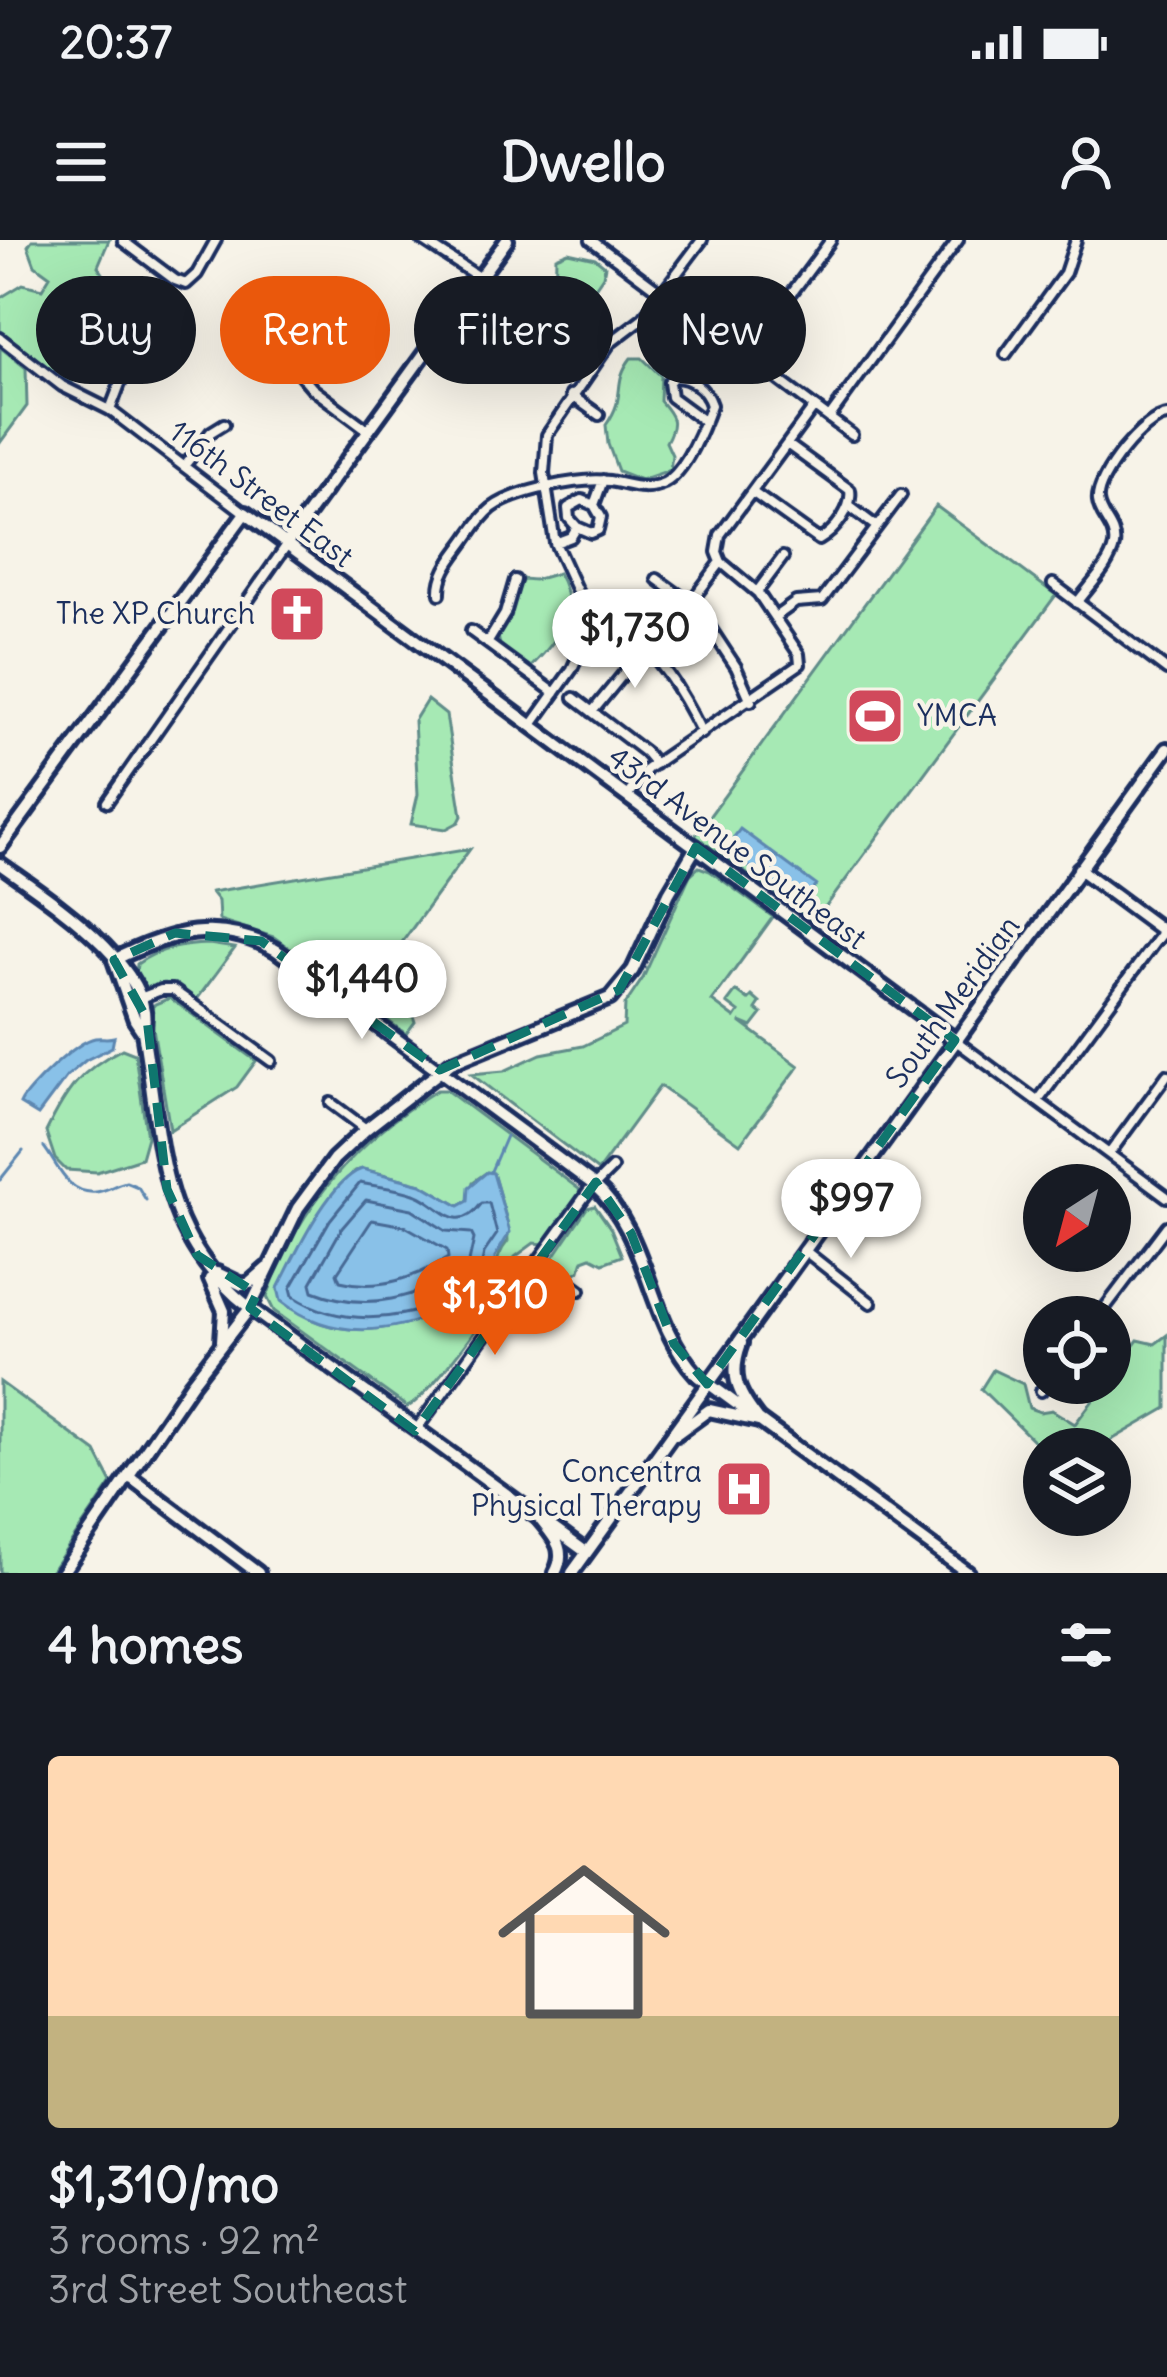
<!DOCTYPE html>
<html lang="en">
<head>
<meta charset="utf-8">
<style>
  body { margin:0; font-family:Delius,sans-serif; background:#20242c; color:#f1f3f6; height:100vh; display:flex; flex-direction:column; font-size:45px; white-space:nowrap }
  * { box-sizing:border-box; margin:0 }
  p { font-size:39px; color:#9ea1a6 }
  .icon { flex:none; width:66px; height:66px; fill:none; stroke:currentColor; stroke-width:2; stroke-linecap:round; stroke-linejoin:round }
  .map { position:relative; height:1333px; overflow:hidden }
  .details { display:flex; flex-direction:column; background:#171b24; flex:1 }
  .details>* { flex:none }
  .banner { position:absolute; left:36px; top:36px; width:1095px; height:108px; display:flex; gap:24px }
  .needle { width:78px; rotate:216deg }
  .fabs { position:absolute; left:1023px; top:924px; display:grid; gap:24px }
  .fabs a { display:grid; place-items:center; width:108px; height:108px; border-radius:50%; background:#171b24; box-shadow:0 12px 48px #0002; font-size:60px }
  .price { position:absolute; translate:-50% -102px; padding:0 27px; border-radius:42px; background:#fff; color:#222; font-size:39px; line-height:78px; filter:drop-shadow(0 3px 6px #0008) }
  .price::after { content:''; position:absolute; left:50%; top:72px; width:36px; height:27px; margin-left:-18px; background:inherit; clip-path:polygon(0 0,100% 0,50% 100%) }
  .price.active { background:#ea580c; color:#fff }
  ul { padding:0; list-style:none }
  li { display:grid; align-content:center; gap:24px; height:636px; padding:0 48px }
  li+li { border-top:3px solid #363941 }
  li span { display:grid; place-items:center; height:372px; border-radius:12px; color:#555 }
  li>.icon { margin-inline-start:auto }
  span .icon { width:216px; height:216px; fill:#fffc; stroke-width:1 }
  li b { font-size:51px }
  h2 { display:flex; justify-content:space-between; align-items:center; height:144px; padding:0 48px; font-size:51px }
  .tag { padding:0 42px; border-radius:54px; background:#171b24; box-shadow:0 12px 48px #0002; font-size:42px; line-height:108px }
  .tag.active { background:#ea580c; color:#fff }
  .status { display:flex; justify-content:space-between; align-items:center; height:84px; padding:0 60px; background:#171b24; direction:ltr }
  .status svg { height:33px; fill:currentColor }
  header { display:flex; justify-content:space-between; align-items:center; height:156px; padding:0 48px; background:#171b24; font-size:54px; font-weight:800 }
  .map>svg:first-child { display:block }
</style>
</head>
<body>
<div class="status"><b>20:37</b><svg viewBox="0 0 49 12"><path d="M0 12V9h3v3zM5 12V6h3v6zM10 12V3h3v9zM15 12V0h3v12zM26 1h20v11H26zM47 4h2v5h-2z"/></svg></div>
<header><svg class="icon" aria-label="menu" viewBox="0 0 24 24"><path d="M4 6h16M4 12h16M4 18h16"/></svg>Dwello<svg class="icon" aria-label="person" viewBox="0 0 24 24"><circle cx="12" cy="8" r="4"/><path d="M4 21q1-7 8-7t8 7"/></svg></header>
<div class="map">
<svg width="1167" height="1333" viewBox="0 0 1167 1333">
  <rect width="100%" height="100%" fill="#f7f3e8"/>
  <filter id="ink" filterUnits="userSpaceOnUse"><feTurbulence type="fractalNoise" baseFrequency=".00833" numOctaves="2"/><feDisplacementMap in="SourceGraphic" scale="24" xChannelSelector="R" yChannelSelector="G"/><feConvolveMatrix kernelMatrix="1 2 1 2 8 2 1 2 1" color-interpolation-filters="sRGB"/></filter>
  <g filter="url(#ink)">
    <!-- green -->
    <path fill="#a6e9b4" stroke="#608c89" stroke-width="3" fill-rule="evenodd" d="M32,0H109L98,26L110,44L101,55L82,52C37,103 68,96 73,147L0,90V58L23,44L42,49L50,36L35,25L28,6Z
      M568,12L595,18L605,26L603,36L562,96L552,93L550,81L560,64L555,56L556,17Z
      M0,107L26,128L27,166L0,203Z
      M631,118H642L661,136L660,161C674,177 677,182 666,202L672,215L670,230L641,240L618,231L608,204L606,185C628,154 611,144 631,118Z
      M936,266L1056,355L814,683L695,596Z
      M558,333C581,373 559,398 530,428L500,405L498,396L523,339L534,340Z
      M427,460L446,475L462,576L459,582L446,589L411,584L418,554L414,481Z
      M470,609L387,723V742L408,761L415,782L406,794L274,697L219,680L218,661L211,652Z
      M699,627L710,631L773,677L712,761L735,778L739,772L727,763L736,751L748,760L752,756L760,763L756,769L762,774L752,787L740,782L799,826L740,904L660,846L598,931L471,834L504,831L541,814L583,806L624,786L625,765L643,738L690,635Z
      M209,704L235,708L195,762L164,743L144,748L136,736L137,724C159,708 183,705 209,704Z
      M170,758L256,821L237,847L170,890L150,770L155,764Z
      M122,809L135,814L147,897L141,918L97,932L66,930L55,919L46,892C66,851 80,830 122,809Z
      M437,850H446L579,949L580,954L545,1004L534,1003L515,1017C516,1026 517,1027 513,1035C501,1058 426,1161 407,1167L274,1071L267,1057C295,969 360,897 437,850ZM363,929L421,944L459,966L468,961L473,942L487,932L493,933L507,981L508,1001C490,1022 501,1037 486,1051C477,1059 463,1063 452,1068C396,1091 318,1108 278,1050L282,1041L319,973L354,931Z
      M595,966L611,989L622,1016L603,1023L591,1017L583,1020L580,1030L571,1036L551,1021L587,968Z
      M1167,1095V1168L1096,1209L1044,1211L981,1149L993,1130L1023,1144L1029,1168L1040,1172L1052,1170L1075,1184L1106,1143H1110V1137L1138,1100L1155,1104Z
      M0,1142L96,1212L112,1243L50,1333H0Z"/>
    <!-- water -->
    <path fill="#89c1e8" stroke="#5d87b1" stroke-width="3" d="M740,589L816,645L801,665L725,609Z
      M114,797L112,807L86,820L67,836L38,875L20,864C25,850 77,801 95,798C101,797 108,799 114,797Z
      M362,929L421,944L459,966L468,961L469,947L487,932L493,933L510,992L495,1017V1032L489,1048C477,1058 461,1063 446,1070C391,1094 331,1101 281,1061L278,1048C294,1017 329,940 362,929Z"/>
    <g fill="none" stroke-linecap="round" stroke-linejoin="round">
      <!-- shore -->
      <path stroke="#476995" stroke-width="3" d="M360,943C378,947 400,948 417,955C442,965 456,997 482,963H489L497,994L484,1013L479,1040C427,1079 350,1093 293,1056L291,1048L330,980Z
        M366,960L412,969L446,991L471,993L474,999L467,1031C414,1056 370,1074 313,1051L311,1043L342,988Z
        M372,980L405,986L447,1010L448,1018C415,1038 379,1051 340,1041L337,1033Z"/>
      <!-- stream -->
      <path stroke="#5d87b1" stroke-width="3" d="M44,907C58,925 67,955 96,952C106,951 116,944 126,942L138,947L146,960
        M491,931L506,896
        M0,940L23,911"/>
      <defs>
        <path id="street" d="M422,0L480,38
          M591,0L852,195
          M123,1L175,40L186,44L197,34L216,0
          M264,92L313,149L368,190
          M0,98L62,146L110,170L245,273
          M1006,114L1065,33L1076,0
          M745,116L831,0
          M571,155L599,175
          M110,170L123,136L119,103
          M829,178L958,0
          M184,226L211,192L224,184
          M752,252L819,300C835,291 853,268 850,250L787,204
          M849,266L877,287
          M577,287L569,278L568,268L582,260L594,265
          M555,303L571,297L577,287L591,293L598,290L601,277L594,265L603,240
          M657,339L697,368L736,427L751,461
          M1053,344L1167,430
          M757,352L783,317
          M440,354C439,331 455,316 468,297C475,287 482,276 492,268C514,251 581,237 609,241C629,244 644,252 664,243C686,232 703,187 711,165C706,149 690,136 673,137L669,142L671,157L705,182
          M690,363L721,322
          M1077,363C1089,346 1110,326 1114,306C1117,287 1100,278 1098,261C1095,238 1144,178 1167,176
          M775,377L796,362L822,360L901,255
          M622,386C659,414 681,451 702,493
          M471,391L555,453
          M488,402L505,374L515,340
          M654,414L702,376
          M574,458L645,512L655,524
          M592,472L647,405
          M532,485L572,429L581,409L585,387L582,362L555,303L544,233L547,195L610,103L643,78L702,0
          M627,556L647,529L800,424L799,414L758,353L721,322L717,312L720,295L814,167
          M107,562L286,306
          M140,758L161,750H173L271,821
          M956,801L1167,957
          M1038,861L1163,691
          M331,863L366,889
          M1109,914L1167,835
          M804,1010L871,1063
          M539,1020L580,1050
          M1098,1077L1167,986
          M1041,1151L1047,1143
          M416,1190L588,952L612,928"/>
        <path id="secondary" d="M286,304L507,0
          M0,607L245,273L955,800
          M0,624C44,656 160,729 143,792C162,899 155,995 250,1068L586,1312
          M1079,629L1167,694
          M114,720C169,692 219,678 276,710L594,945C651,996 646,1080 697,1135L968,1333
          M114,720L135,780L143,792
          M217,1033L242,1045L250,1043L267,1028
          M210,1039L224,1071L222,1101
          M130,1237L258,1333
          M62,1333L192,1143L250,1068L298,968L334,919L366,889L451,823L610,758L633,730L669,653L696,607"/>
        <path id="primary" d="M741,1103C729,1135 737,1152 757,1178
          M676,1194L709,1170L759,1181
          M539,1278C554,1297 568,1309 555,1333
          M572,1333L1167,509"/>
      </defs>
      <!-- street casing -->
      <use href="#street" stroke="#1b2f5e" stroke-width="16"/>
      <!-- secondary casing -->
      <use href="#secondary" stroke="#1b2f5e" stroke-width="20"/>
      <!-- primary casing -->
      <use href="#primary" stroke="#1b2f5e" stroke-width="20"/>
      <!-- street -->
      <use href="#street" stroke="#f7f3e8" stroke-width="8"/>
      <!-- secondary -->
      <use href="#secondary" stroke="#f7f3e8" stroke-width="10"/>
      <!-- primary -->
      <use href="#primary" stroke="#f7f3e8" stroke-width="10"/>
    </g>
  </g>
  <!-- marked area -->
  <path fill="none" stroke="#0f766e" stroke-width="9" stroke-dasharray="24 15" stroke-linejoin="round" d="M696,607L955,800L707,1144L674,1104L631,993L596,942L415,1191L250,1068L257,1054L197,1015L167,949L147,779L114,720L175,693L261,701L440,830L619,750Z"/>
  <!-- icons -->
  <defs>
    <symbol id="church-square" viewBox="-11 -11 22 22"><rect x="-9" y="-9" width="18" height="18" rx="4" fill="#d1495b" stroke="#f7f3e8"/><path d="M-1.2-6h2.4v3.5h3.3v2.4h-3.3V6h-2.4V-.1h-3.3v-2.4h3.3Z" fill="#fff"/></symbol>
    <symbol id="stadium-square" viewBox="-11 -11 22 22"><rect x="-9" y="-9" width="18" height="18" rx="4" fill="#d1495b" stroke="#f7f3e8"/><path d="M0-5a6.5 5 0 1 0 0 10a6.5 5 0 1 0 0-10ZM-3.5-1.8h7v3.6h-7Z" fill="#fff"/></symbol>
    <symbol id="hospital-square" viewBox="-11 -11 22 22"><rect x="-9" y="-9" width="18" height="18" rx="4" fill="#d1495b" stroke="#f7f3e8"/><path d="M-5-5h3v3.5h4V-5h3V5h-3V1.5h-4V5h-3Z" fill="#fff"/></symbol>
  </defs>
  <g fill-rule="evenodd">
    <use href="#church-square" x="264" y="341" width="66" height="66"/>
    <use href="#stadium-square" x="842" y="443" width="66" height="66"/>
    <use href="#hospital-square" x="711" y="1216" width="66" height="66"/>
  </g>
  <g text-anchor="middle" stroke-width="9" stroke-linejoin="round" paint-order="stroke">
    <!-- street labels -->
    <g font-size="30" fill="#1b2f5e" stroke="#f7f3e8">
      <text transform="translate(261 254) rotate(37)" y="10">116th Street East</text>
      <text transform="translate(737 608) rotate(37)" y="10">43rd Avenue Southeast</text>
      <text transform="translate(953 762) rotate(-54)" y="10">South Meridian</text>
    </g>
    <!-- poi labels -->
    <g font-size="30" fill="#1b2f5e" stroke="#f7f3e8" text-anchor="end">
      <text x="255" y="384">The XP Church</text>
      <text x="917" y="486" text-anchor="start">YMCA</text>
      <text x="702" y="1242">Concentra<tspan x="702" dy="34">Physical Therapy</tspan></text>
    </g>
  </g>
</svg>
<div class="fabs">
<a><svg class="needle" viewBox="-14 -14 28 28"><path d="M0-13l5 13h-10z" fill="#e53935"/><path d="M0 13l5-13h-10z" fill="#9ea1a6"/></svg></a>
<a><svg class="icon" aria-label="locate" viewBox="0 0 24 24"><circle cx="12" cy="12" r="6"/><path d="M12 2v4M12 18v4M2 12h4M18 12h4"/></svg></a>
<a><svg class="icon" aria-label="layers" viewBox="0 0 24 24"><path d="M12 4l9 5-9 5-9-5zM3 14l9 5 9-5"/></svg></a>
</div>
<b class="price" style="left:635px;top:451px">$1,730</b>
<b class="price" style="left:362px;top:802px">$1,440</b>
<b class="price" style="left:851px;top:1021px">$997</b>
<b class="price active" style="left:495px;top:1118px">$1,310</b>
<div class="banner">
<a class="tag">Buy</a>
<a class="tag active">Rent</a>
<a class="tag">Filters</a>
<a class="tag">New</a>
</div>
</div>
<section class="details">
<h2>4 homes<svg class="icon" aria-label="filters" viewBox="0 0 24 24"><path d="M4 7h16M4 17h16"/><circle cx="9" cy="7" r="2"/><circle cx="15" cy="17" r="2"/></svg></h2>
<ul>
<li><span style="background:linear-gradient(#ffd9b3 70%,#c2b280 0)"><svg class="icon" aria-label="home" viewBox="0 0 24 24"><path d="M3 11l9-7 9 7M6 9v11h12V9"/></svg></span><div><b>$1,310/mo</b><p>3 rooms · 92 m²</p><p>3rd Street Southeast</p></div></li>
</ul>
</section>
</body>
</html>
